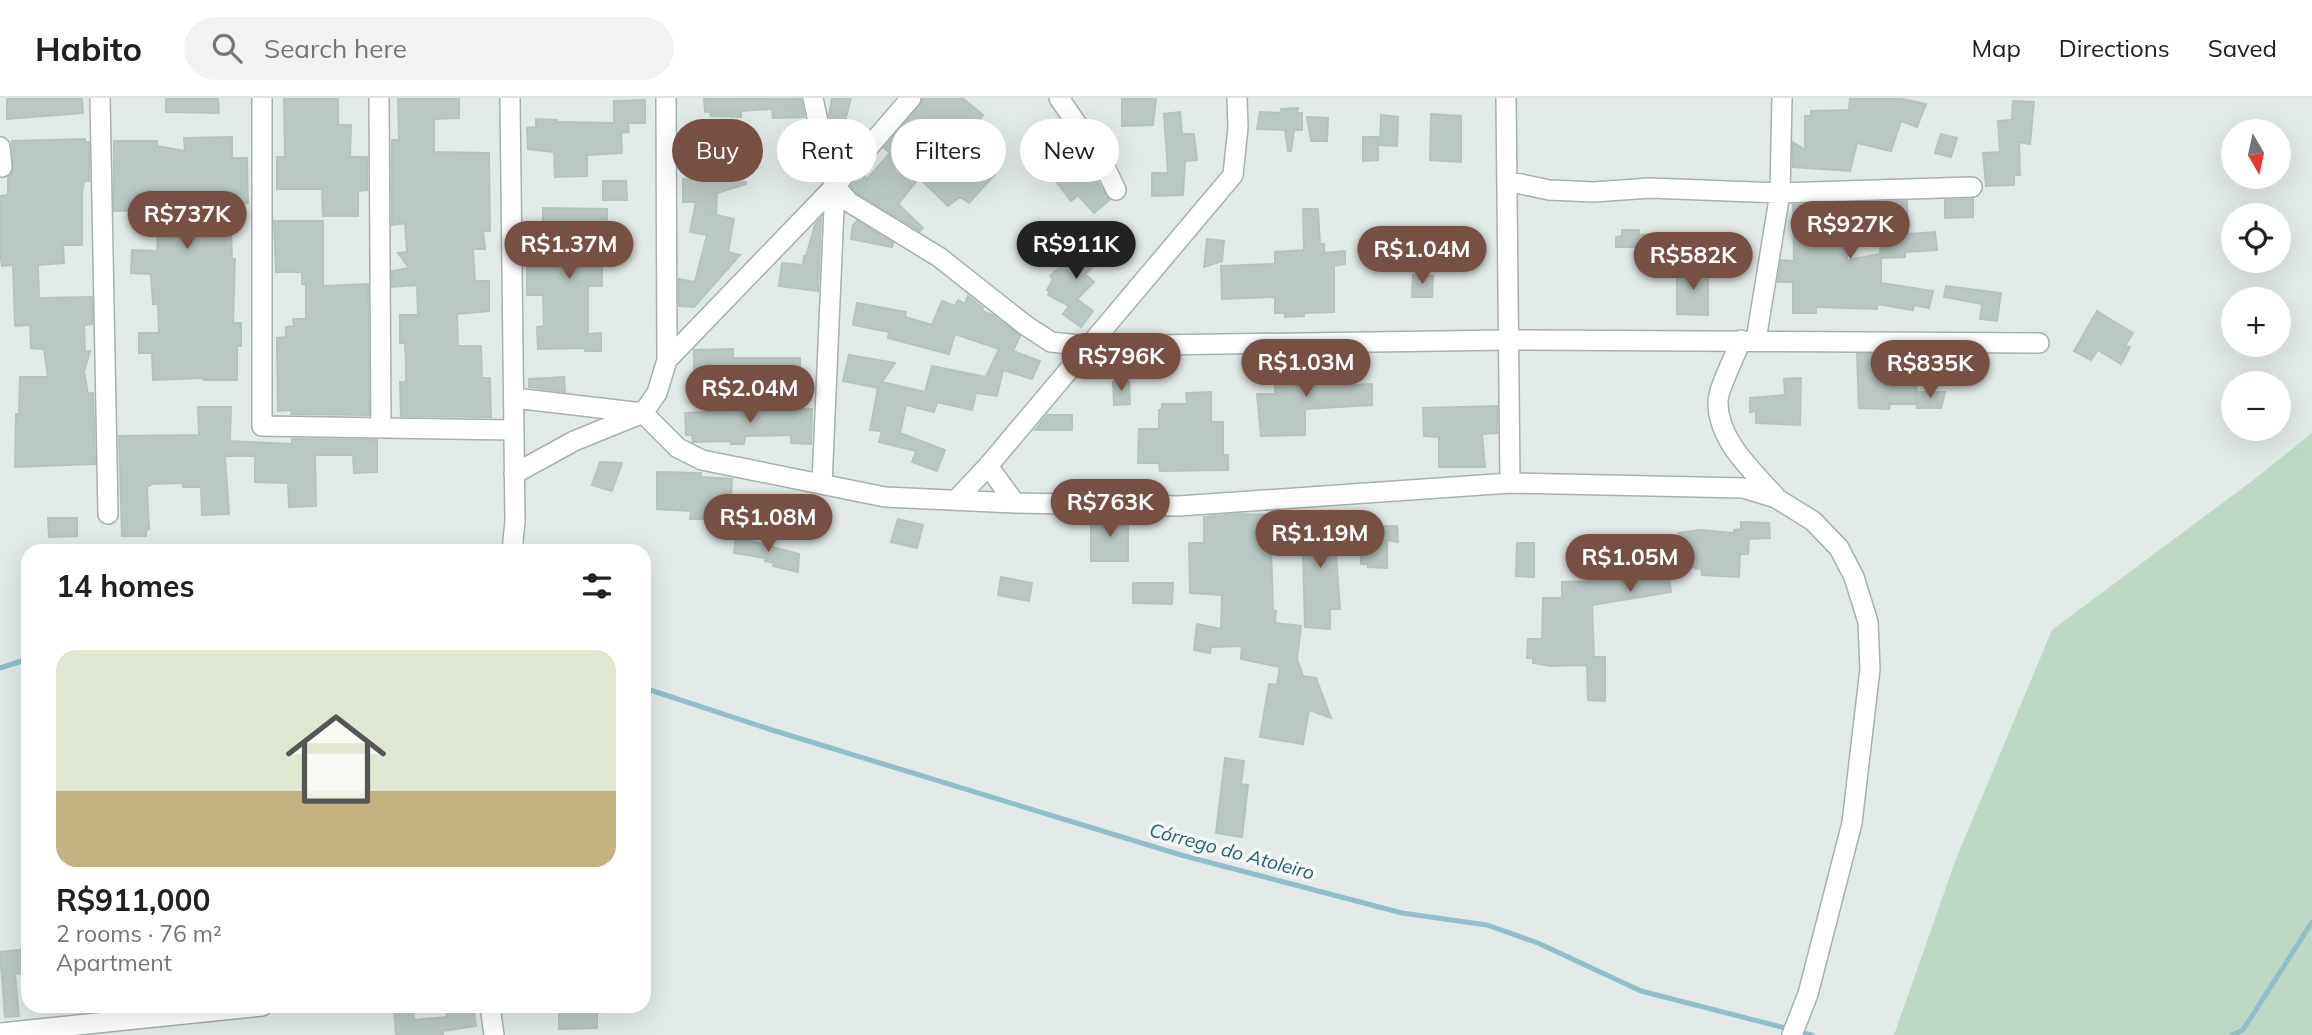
<!DOCTYPE html>
<html lang="en">
<head>
<meta charset="utf-8">
<style>
  body { margin:0; font-family:Mulish,sans-serif; background:#f2f2f2; color:#202124; height:100vh; display:flex; flex-direction:column; font-size:26px; white-space:nowrap }
  * { box-sizing:border-box; margin:0 }
  p { font-size:23px; color:#757577 }
  .icon { flex:none; width:38px; height:38px; fill:none; stroke:currentColor; stroke-width:2; stroke-linecap:round; stroke-linejoin:round }
  .map { position:relative; flex:1; overflow:hidden }
  .drawer { position:absolute; left:21px; top:446px; width:630px; height:469px; display:flex; flex-direction:column; background:#fff; border-radius:21px; box-shadow:0 7px 28px #0002 }
  .drawer>* { flex:none }
  .hud { position:absolute; left:672px; top:21px; width:665px; height:63px; display:flex; gap:14px }
  .needle { width:46px; rotate:171deg }
  .buttons { position:absolute; left:2221px; top:21px; display:grid; gap:14px }
  .buttons a { display:grid; place-items:center; width:70px; height:70px; border-radius:50%; background:#fff; box-shadow:0 7px 28px #0002; font-size:35px }
  .price { position:absolute; translate:-50% -60px; padding:0 16px; border-radius:24px; background:#775043; color:#fff; font-size:23px; line-height:46px; filter:drop-shadow(0 2px 4px #0008) }
  .price::after { content:''; position:absolute; left:50%; top:42px; width:21px; height:16px; margin-left:-10px; background:inherit; clip-path:polygon(0 0,100% 0,50% 100%) }
  .price.active { background:#222; color:#fff }
  ul { padding:0; list-style:none }
  li { display:grid; align-content:center; gap:14px; height:371px; padding:0 35px }
  li+li { border-top:2px solid #e0e0e0 }
  li span { display:grid; place-items:center; height:217px; border-radius:21px; color:#555 }
  li>.icon { margin-inline-start:auto }
  span .icon { width:126px; height:126px; fill:#fffc; stroke-width:1 }
  li b { font-size:30px }
  h2 { display:flex; justify-content:space-between; align-items:center; height:84px; padding:0 35px; font-size:30px }
  .chip { padding:0 24px; border-radius:32px; background:#fff; box-shadow:0 7px 28px #0002; font-size:24px; line-height:63px }
  .chip.active { background:#775043; color:#fff }
  header { display:flex; align-items:center; gap:42px; box-sizing:border-box; height:98px; padding:0 35px; background:#fff; border-bottom:2px solid #e0e0e0 }
  header strong { font-size:33px }
  nav { display:flex; gap:38px; margin-inline-start:auto; font-size:24px }
  .search { width:490px; height:63px; background:#f2f2f2; display:flex; align-items:center; gap:18px; box-sizing:border-box; padding:0 24px; border-radius:38px; color:#757577; font-size:26px }
  .map>svg:first-child { display:block }
</style>
</head>
<body>
<header>
<strong>Habito</strong>
<div class="search"><svg class="icon" aria-label="search" viewBox="0 0 24 24"><circle cx="10" cy="10" r="6"/><path d="M15 15l6 6"/></svg>Search here</div>
<nav><a>Map</a><a>Directions</a><a>Saved</a></nav>
</header>
<div class="map">
<svg width="2312" height="937" viewBox="0 0 2312 937">
  <rect width="100%" height="100%" fill="#e2eae7"/>
  <!-- green -->
  <path fill="#bdd9c5" d="M2312,335V937H1894L1956,761L2052,532L2256,380Z"/>
  <g fill="none" stroke-linecap="round" stroke-linejoin="round">
    <!-- stream -->
    <path stroke="#90bec9" stroke-width="5" d="M0,570L28,561
      M644,590L772,632L1181,757L1402,815L1487,827L1538,845L1641,893L1789,931
      M1799,934L1812,937
      M2232,937L2243,932L2312,824"/>
  </g>
  <!-- building -->
  <path fill="#bac7c3" stroke="#b5c3be" stroke-width="2" d="M7,0H82L83,15L7,21Z
    M166,0H218L219,15L166,14Z
    M284,0H338V27H351L350,59H367V92L358,93V118H323L322,91H277V59H285Z
    M398,0H459V20L434,21V54L489,55L490,133H483L485,151H473L475,183H489V213L457,216L458,248H481L482,280H490L491,319L401,318L400,284H406V265L405,245H400V217H418L417,187L392,189V173L409,170L398,155L407,154L405,125L392,127V42H399Z
    M704,0L801,1L804,19L773,20L772,11L741,13V19L711,18L710,14H705Z
    M832,0H851L844,27L831,25L829,17Z
    M923,0H962L983,17L964,40L981,54L979,62L995,76L969,105L960,99L948,108L919,80L898,106L923,130L920,133L857,95L851,88L862,76L867,81L890,55L884,50L920,8Z
    M1122,0H1156L1153,27L1122,28Z
    M1850,0H1897L1926,6L1917,29L1901,23L1891,53L1857,45L1850,73L1793,69V44L1805,52V18H1811V13L1849,12Z
    M645,2V25H628L629,34L621,35L622,55L587,57V78L555,79L554,54L528,51L527,30L536,29V21L557,22V24L614,25V3Z
    M2013,3L2034,4L2030,46L2019,44L2020,77H2014V87L1986,88L1983,55L2000,54L1998,23L2012,22Z
    M1298,10L1297,15H1302V32H1294L1291,53H1288L1285,32L1257,31L1260,14L1282,15L1281,11Z
    M1180,14L1182,36H1194L1197,62L1185,63L1183,97L1152,98V75H1168L1164,16Z
    M1431,16L1461,18V64L1430,62Z
    M1381,17L1398,19L1397,48L1380,47Z
    M1307,19L1328,20L1327,43H1311Z
    M1941,36L1957,40L1951,59L1935,55Z
    M232,39V60H247L248,105H230L232,161H235L233,225H241V248H237V282H204V280L153,282L152,255H139V235H159L158,206H153L151,176L131,175L132,152L157,153L159,112L114,113V43H157V48L185,53L184,40Z
    M1363,39H1378V62L1363,63Z
    M85,41V44H89V83H84L82,94V147H63L64,165L38,167L39,200L92,199V226L84,227L85,254L90,253L84,274L88,296L93,295L95,366L15,369L16,316H19L20,279H48L44,251L31,250L30,227L15,228L13,167L2,168L0,154V98L8,97V80L13,73L12,43Z
    M1084,62L1109,102L1094,115L1078,97L1071,103L1055,82Z
    M683,81L746,84V86L717,95L716,117L734,121L728,154L740,157L694,209L679,208V181L695,184L707,137L690,134L696,104H683Z
    M603,83H626L627,102H603Z
    M1973,101V119L1945,120V102Z
    M1907,103L1908,136L1935,134L1937,152L1905,154V159L1881,160V185L1933,193L1929,210L1914,207L1913,212L1877,206V211L1816,209V215H1793V184H1778L1781,162L1794,163L1793,107L1822,106V113L1853,114V128H1847V162L1880,156L1881,104Z
    M543,110L607,111V136H588V167H602V188H588V236L601,235V253H585V250L538,251L537,229L544,228L543,197H527V168L565,167L564,134H543Z
    M1303,111H1318L1320,146H1324V155L1345,153V166L1334,168V214L1304,215V218L1285,219V215H1275V199L1222,201L1221,168L1275,166V154L1304,152Z
    M821,120L818,193L779,188L782,165L803,167L804,158H806L815,127Z
    M274,123H323V188L368,186L369,317L291,316L292,312L278,313L277,240L286,239V229L294,228L293,221H306V186H302V174H276Z
    M857,123L893,145L892,149L851,141L853,127Z
    M1622,132H1639V137L1669,135L1670,157L1649,159V149H1616V139L1622,138Z
    M1707,135L1735,136L1733,162L1708,161Z
    M1090,141L1106,157L1085,176L1094,184L1077,201L1093,213L1081,229L1063,216L1069,208L1048,197L1050,194L1047,192L1053,181L1050,178Z
    M1207,141L1224,143L1222,163L1204,169Z
    M1695,171L1708,173V217L1677,216V172Z
    M1413,177L1433,178L1432,199H1412Z
    M1946,188L2001,195L1997,223L1980,221L1982,206L1944,199Z
    M968,198L983,210L982,213L992,217L1020,238L1013,253L1040,263L1032,281L1003,272L997,298L976,295L972,312L937,304L934,314L906,307L900,335L945,352L937,373L912,364L916,353L879,344L882,333L870,332L878,290L843,283L849,257L895,265L882,284L925,294L932,268L986,279L999,251L955,236L949,256L888,240L889,234L853,227L854,221L857,205L906,214L905,219L932,227L942,203L955,208L958,202L965,206Z
    M2097,213L2133,235L2125,248L2130,249L2121,266L2098,252L2091,262L2074,253Z
    M733,251V260H800V279H749V286L705,287V284H698V272H694V252Z
    M1857,256H1896L1897,267L1916,266L1917,306H1890L1889,311L1859,310Z
    M1306,259H1326V283L1351,282V287L1372,286V307L1305,311V337L1261,338L1257,296H1275V276L1293,277V273L1307,274Z
    M564,279L565,294L529,289V281Z
    M1801,280L1800,327L1756,325V313L1750,314V300L1785,297L1784,281Z
    M1113,284H1129L1130,306L1114,307Z
    M1211,294V324H1223V357H1228V372L1160,373L1159,365H1138L1139,331H1159V312H1162V306H1187L1186,295Z
    M1916,294H1945L1941,310H1917Z
    M1497,308V335L1482,336L1485,369H1439V339L1424,338L1423,310Z
    M198,309H231L230,343L292,346V341L377,342V374L354,375L353,357H315L316,408L289,409L288,385L255,384V358H225L229,416L202,417L201,389H183V385L150,386V388H147L149,431L146,432V438H122L119,338L199,337Z
    M786,310L812,311L811,346L791,345V337L745,338L744,346H731V343L693,344L692,337H686L685,315Z
    M1047,317H1072V332H1035Z
    M600,364L622,365L612,393L592,387Z
    M657,374L701,375V379L732,381L730,418L708,417V421H690L691,413L657,411Z
    M1333,415L1340,511H1330V531L1305,529L1302,417Z
    M1238,416L1270,417L1273,512L1276,513L1275,525L1301,528L1297,561L1303,578L1316,580L1331,620L1309,612L1303,646L1260,639L1269,586L1277,587L1280,569L1241,561L1242,548L1211,549L1210,555L1194,552L1197,526L1221,531L1222,497L1190,495L1189,445H1204V419Z
    M1091,419H1128V463H1091Z
    M48,420H77V438L49,439Z
    M898,421L923,427L917,450L891,444Z
    M1741,424L1769,425L1770,440L1749,441L1748,456H1740L1739,479L1702,477L1701,470L1696,471L1695,469L1668,472L1671,494L1592,507L1594,559H1605V603L1588,602L1587,567L1550,568L1533,565V560H1527L1528,541H1542L1543,500H1562V484L1604,483L1602,460L1680,449L1678,435L1700,432L1734,435V432L1741,431Z
    M1397,428L1398,444L1387,442V470L1368,469V466H1361V437L1352,436V429Z
    M736,439L799,456L798,474L773,468L774,465L765,463L766,460L734,455Z
    M1517,445H1534V479L1516,478Z
    M1001,479L1032,485L1029,503L998,497Z
    M1133,485H1173L1172,506L1133,505Z
    M1225,660L1244,663L1241,686L1248,687L1242,739L1216,735Z
    M28,851V874L15,876L19,918L5,919L0,854Z
    M446,908H473L476,928L443,933V937H396L394,910L413,909L414,922L447,919Z
    M559,914H597V930L559,931Z"/>
  <g fill="none" stroke-linecap="round" stroke-linejoin="round">
    <defs>
      <path id="street" d="M100,0L108,416
        M262,0V328L514,332
        M379,0L381,330
        M510,0L515,423L512,453
        M666,0L667,262
        M813,0L827,66L835,88L849,104L939,159L1025,227L1051,244L1088,248L1508,242L2039,245
        M1059,0L1102,63L1116,92
        M1506,0L1510,385L1743,390L1776,400L1813,423L1839,450L1854,479L1868,524L1870,571L1852,725L1808,896L1792,937
        M0,49L2,69
        M1507,83L1549,92L1594,94L1650,90L1780,95L1972,89
        M1741,242C1736,256 1718,291 1718,303C1717,342 1752,372 1776,399
        M1756,242L1780,95L1782,0
        M514,300L643,315L678,350L702,362L885,399L1015,405L1179,408L1510,385
        M988,368L1015,405
        M514,376L574,343L643,315L657,295L667,262L835,88L911,0
        M822,386L835,88
        M956,402L988,368L1233,77L1238,29L1237,0
        M490,908L494,937
        M0,935L262,908"/>
    </defs>
    <!-- street casing -->
    <use href="#street" stroke="#a5b1ae" stroke-width="22"/>
    <!-- street -->
    <use href="#street" stroke="#fff" stroke-width="19"/>
  </g>
  <g text-anchor="middle" stroke-width="7" stroke-linejoin="round" paint-order="stroke">
    <!-- water labels -->
    <g font-size="19" font-style="italic" fill="#255f6e" stroke="#f2f7f5">
      <text transform="translate(1232 753) rotate(15)" y="7">Córrego do Atoleiro</text>
    </g>
  </g>
</svg>
<div class="buttons">
<a><svg class="needle" viewBox="-14 -14 28 28"><path d="M0-13l5 13h-10z" fill="#e53935"/><path d="M0 13l5-13h-10z" fill="#757577"/></svg></a>
<a><svg class="icon" aria-label="locate" viewBox="0 0 24 24"><circle cx="12" cy="12" r="6"/><path d="M12 2v4M12 18v4M2 12h4M18 12h4"/></svg></a>
<a>+</a>
<a>−</a>
</div>
<b class="price" style="left:187px;top:153px">R$737K</b>
<b class="price" style="left:1850px;top:163px">R$927K</b>
<b class="price" style="left:569px;top:183px">R$1.37M</b>
<b class="price active" style="left:1076px;top:183px">R$911K</b>
<b class="price" style="left:1422px;top:188px">R$1.04M</b>
<b class="price" style="left:1693px;top:194px">R$582K</b>
<b class="price" style="left:1121px;top:295px">R$796K</b>
<b class="price" style="left:1306px;top:301px">R$1.03M</b>
<b class="price" style="left:1930px;top:302px">R$835K</b>
<b class="price" style="left:750px;top:327px">R$2.04M</b>
<b class="price" style="left:1110px;top:441px">R$763K</b>
<b class="price" style="left:768px;top:456px">R$1.08M</b>
<b class="price" style="left:1320px;top:472px">R$1.19M</b>
<b class="price" style="left:1630px;top:496px">R$1.05M</b>
<div class="hud">
<a class="chip active">Buy</a>
<a class="chip">Rent</a>
<a class="chip">Filters</a>
<a class="chip">New</a>
</div>
<section class="drawer">
<h2>14 homes<svg class="icon" aria-label="filters" viewBox="0 0 24 24"><path d="M4 7h16M4 17h16"/><circle cx="9" cy="7" r="2"/><circle cx="15" cy="17" r="2"/></svg></h2>
<ul>
<li><span style="background:linear-gradient(#dfe7d0 65%,#c2b280 0)"><svg class="icon" aria-label="home" viewBox="0 0 24 24"><path d="M3 11l9-7 9 7M6 9v11h12V9"/></svg></span><div><b>R$911,000</b><p>2 rooms · 76 m²</p><p>Apartment</p></div></li>
</ul>
</section>
</div>
</body>
</html>
